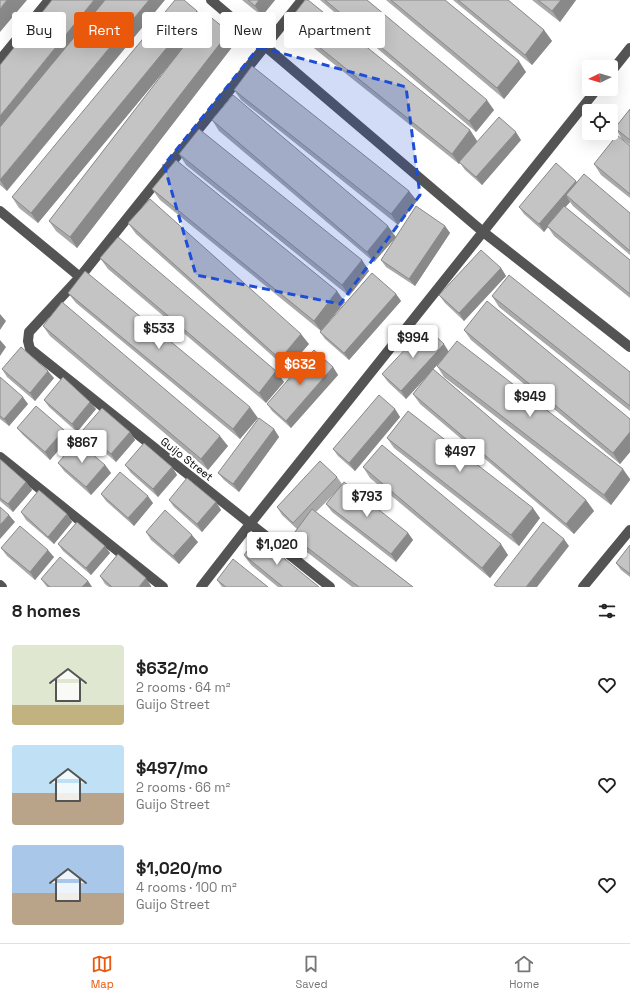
<!DOCTYPE html>
<html lang="en">
<head>
<meta charset="utf-8">
<style>
  body { margin:0; font-family:"Space Grotesk",sans-serif; background:#f2f2f2; color:#222; height:100vh; display:flex; flex-direction:column; font-size:15px; white-space:nowrap }
  * { box-sizing:border-box; margin:0 }
  p { font-size:13px; color:#767676 }
  .icon { flex:none; width:22px; height:22px; fill:none; stroke:currentColor; stroke-width:2; stroke-linecap:round; stroke-linejoin:round }
  .map { position:relative; height:587px; overflow:hidden }
  .drawer { display:flex; flex-direction:column; background:#fff; flex:1 }
  .drawer>* { flex:none }
  .guide { position:absolute; left:12px; top:12px; width:400px; height:36px; display:flex; gap:8px }
  .needle { width:26px; rotate:265deg }
  .buttons { position:absolute; left:582px; top:60px; display:grid; gap:8px }
  .buttons a { display:grid; place-items:center; width:36px; height:36px; border-radius:4px; background:#fff; box-shadow:0 4px 16px #0002; font-size:20px }
  .price { position:absolute; translate:-50% -34px; padding:0 9px; border-radius:4px; background:#fff; color:#222; font-size:13px; line-height:26px; filter:drop-shadow(0 1px 2px #0008) }
  .price::after { content:''; position:absolute; left:50%; top:24px; width:12px; height:9px; margin-left:-6px; background:inherit; clip-path:polygon(0 0,100% 0,50% 100%) }
  .price.current { background:#ea580c; color:#fff }
  ul { padding:0; list-style:none }
  li { display:flex; align-items:center; gap:12px; height:100px; padding:0 12px }
  li span { display:grid; place-items:center; flex:none; width:112px; height:80px; border-radius:4px; color:#555 }
  li>.icon { margin-inline-start:auto }
  span .icon { width:48px; height:48px; fill:#fffc; stroke-width:1 }
  li b { font-size:17px }
  h2 { display:flex; justify-content:space-between; align-items:center; height:48px; padding:0 12px; font-size:17px }
  .pill { padding:0 14px; border-radius:4px; background:#fff; box-shadow:0 4px 16px #0002; font-size:14px; line-height:36px }
  .pill.current { background:#ea580c; color:#fff }
  .tab-bar { display:flex; justify-content:space-around; align-items:center; height:56px; border-top:1px solid #e0e0e0; background:#fff; font-size:11px; color:#767676 }
  .tab-bar a { display:grid; justify-items:center; gap:2px }
  .tab-bar .current { color:#ea580c }
  .map>svg:first-child { display:block }
</style>
</head>
<body>
<div class="map">
<svg width="630" height="587" viewBox="0 0 630 587">
  <rect width="100%" height="100%" fill="#fff"/>
  <g fill="none" stroke-linecap="round" stroke-linejoin="round">
    <!-- minor -->
    <path stroke="#545454" stroke-width="10" d="M211,0L482,231L630,347
      M302,0L80,277L29,332L28,341L30,349L330,587
      M0,60L49,0
      M611,72L630,48
      M0,211L80,277
      M0,457L163,587
      M0,585L2,587
      M201,587L250,524L597,89
      M583,587L630,530"/>
  </g>
  <!-- wall -->
  <path fill="#a9a9a9" d="M242,0H275L262,16Z
    M320,0H367L494,110L476,132Z
    M386,0H445L526,72L504,99Z
    M453,0H508L544,30L552,41L532,65Z
    M532,0H576L560,22Z
    M197,11L204,20L229,32L236,42L77,248L56,231L49,221L179,53L38,223L19,208L12,197Z
    M288,22L470,130L477,141L469,152L521,140L482,185L465,170L460,163L459,164L295,33Z
    M0,65L7,191L0,185Z
    M234,90L409,191L417,201L398,225L241,100Z
    M630,109V145L622,139L615,128Z
    M212,120L396,237L374,262L219,131Z
    M630,146V198L601,175L594,164Z
    M179,154L362,260L369,271L349,296L186,165Z
    M577,182L630,213V255L573,206L570,202L565,207L630,260V298L554,236L548,227L544,232L524,214L519,207Z
    M152,189L345,302L329,321L396,294L401,301L349,360L325,339L320,332L321,331L160,200Z
    M128,223L309,344L287,369L136,234Z
    M445,226L450,233L415,286L386,267L381,260Z
    M100,258L276,371L284,382L266,403L108,269Z
    M501,268L506,276L464,321L445,303L439,295Z
    M68,293L258,418L240,439L76,303Z
    M492,296L630,372V411L499,307Z
    M43,326L228,446L208,470L50,336Z
    M464,330L630,419V452L620,464L471,340Z
    M449,351L630,479V480L611,505L444,377L437,366L443,359L433,369L586,500L594,511L574,534L420,404L413,394L433,370L406,399L388,382L382,374Z
    M333,367L338,375L291,428L272,411L267,404Z
    M2,369L54,378L35,401L7,377Z
    M0,377L28,404L9,426L0,419Z
    M44,400L96,409L77,432L49,407Z
    M395,409L400,417L355,471L338,456L333,449Z
    M17,428L64,430L69,438L50,460L23,435Z
    M274,429L279,437L239,492L224,480L218,473Z
    M83,430L130,432L135,440L116,462L88,438Z
    M387,438L540,518L519,546L394,448Z
    M0,459L26,482L32,490L13,512L0,501Z
    M58,463L105,465L111,473L91,495L64,471Z
    M125,465L172,467L177,475L158,497L131,473Z
    M363,467L508,555L490,578L370,478Z
    M337,477L342,484L408,533L413,540L396,562L332,512L326,504L338,490L316,512L413,587H352L299,546L292,536L297,529L282,515L277,507Z
    M101,494L153,503L134,526L106,501Z
    M169,500L216,502L221,510L202,532L174,507Z
    M21,512L67,514L72,522L54,544L26,520Z
    M146,532L198,542L179,564L151,540Z
    M58,544L105,546L110,553L91,575L63,551Z
    M630,545V577L621,570L616,563Z
    M1,548L54,557L35,580L7,556Z
    M244,555L319,587H278L251,565Z
    M100,576L151,586V587H109L105,584Z
    M41,579L88,581L92,587H47Z
    M217,580L268,587H222Z"/>
  <!-- shaded-wall -->
  <path fill="#898989" d="M7,0H27L0,32V9Z
    M94,0H110L0,136V116Z
    M149,0H165L7,191L0,180Z
    M259,0H275L262,16L255,6Z
    M561,0H576L560,22L552,11Z
    M197,11L205,22L38,223L31,213Z
    M544,30L552,41L532,65L525,55Z
    M229,32L236,42L77,248L70,237Z
    M519,61L526,72L504,99L497,88Z
    M487,100L494,110L476,132L469,121Z
    M470,130L477,141L459,164L452,154Z
    M516,132L521,140L482,185L476,177Z
    M576,181L582,189L566,195L570,202L548,227L547,226L548,227L544,232L539,224Z
    M409,191L417,201L398,225L391,214Z
    M388,226L396,237L374,262L367,252Z
    M445,226L450,233L415,286L409,279Z
    M362,260L369,271L349,296L342,285Z
    M501,268L506,276L464,321L459,313Z
    M337,291L345,302L321,331L314,321Z
    M396,294L401,301L349,360L344,353Z
    M0,314L6,321L0,330Z
    M301,334L309,344L287,369L280,359Z
    M0,340L6,347L0,356Z
    M444,344L449,352L406,399L401,391Z
    M333,367L338,375L291,428L286,421Z
    M48,371L54,378L35,401L30,393Z
    M276,371L284,382L266,403L259,393Z
    M23,397L28,404L9,426L4,419Z
    M90,402L96,409L77,432L72,424Z
    M250,407L258,418L240,439L233,429Z
    M395,409L400,417L355,471L349,463Z
    M274,429L279,437L239,492L233,484Z
    M64,430L69,438L50,460L45,452Z
    M130,432L135,440L116,462L111,454Z
    M630,432V452L620,464L613,453Z
    M220,436L228,446L208,470L201,459Z
    M105,465L111,473L91,495L86,487Z
    M172,467L177,475L158,497L153,489Z
    M623,469L630,479V480L611,505L604,495Z
    M26,482L32,490L13,512L8,504Z
    M148,496L153,503L134,526L128,518Z
    M586,500L594,511L574,534L566,524Z
    M216,502L221,510L202,532L197,524Z
    M533,508L540,518L519,546L511,535Z
    M67,514L72,522L54,544L48,537Z
    M9,515L15,522L0,539V525Z
    M408,533L413,540L396,562L391,554Z
    M192,535L198,542L179,564L173,556Z
    M564,539L569,546L537,587H526Z
    M501,544L508,555L490,578L482,568Z
    M105,546L110,553L91,575L86,568Z
    M48,550L54,557L35,580L30,572Z
    M146,578L151,586V587H139Z
    M88,581L92,587H82Z"/>
  <!-- building -->
  <path fill="#c4c4c4" stroke="#898989" d="M0,0H7L0,9Z
    M52,0H94L0,116V65Z
    M105,0H149L0,180V127Z
    M175,0H184L197,11L31,213L12,197Z
    M248,0H259L255,6Z
    M305,0H308L470,130L452,154L288,22Z
    M325,0H367L487,100L469,121Z
    M391,0H445L519,61L497,88Z
    M458,0H508L544,30L525,55Z
    M538,0H561L552,11Z
    M208,15L229,32L70,237L49,221Z
    M252,66L409,191L391,214L234,90Z
    M233,95L388,226L367,252L212,120Z
    M630,109V140L615,128Z
    M499,117L516,132L476,177L459,162Z
    M199,129L362,260L342,285L179,154Z
    M617,135L630,146V194L594,164Z
    M176,160L337,291L314,321L152,189Z
    M556,163L576,181L539,224L519,207Z
    M584,174L630,213V251L566,195Z
    M150,199L301,334L280,359L128,223Z
    M416,206L445,226L409,279L381,260Z
    M564,206L630,260V294L547,226Z
    M118,237L276,371L259,393L100,258Z
    M481,250L501,268L459,313L439,295Z
    M85,271L250,407L233,429L68,293Z
    M372,273L396,294L344,353L320,332Z
    M509,275L630,372V406L492,296Z
    M487,301L630,419V432L613,453L464,330Z
    M62,302L220,436L201,459L43,326Z
    M426,327L444,344L401,391L382,374Z
    M457,341L623,469L604,495L437,366Z
    M21,347L48,371L30,393L2,369Z
    M314,350L333,367L286,421L267,404Z
    M433,369L586,500L566,524L413,394Z
    M0,377L23,397L4,419L0,416Z
    M63,377L90,402L72,424L44,400Z
    M379,395L395,409L349,463L333,449Z
    M36,406L64,430L45,452L17,428Z
    M102,408L130,432L111,454L83,430Z
    M408,411L533,508L511,535L387,438Z
    M259,418L274,429L233,484L218,473Z
    M77,441L105,465L86,487L58,463Z
    M144,443L172,467L153,489L125,465Z
    M382,445L501,544L482,568L363,467Z
    M0,459L26,482L8,504L0,498Z
    M320,461L337,477L293,523L277,507Z
    M120,472L148,496L128,518L101,494Z
    M187,478L216,502L197,524L169,500Z
    M344,482L408,533L391,554L326,504Z
    M39,490L67,514L48,537L21,512Z
    M0,507L9,515L0,525Z
    M312,509L413,587H359L292,536Z
    M165,510L192,535L173,556L146,532Z
    M77,522L105,546L86,568L58,544Z
    M543,522L564,539L526,587H497L494,585Z
    M20,526L48,550L30,572L1,548Z
    M258,537L319,587H283L244,555Z
    M630,545V574L616,563Z
    M118,554L146,578L139,587H112L100,576Z
    M60,557L88,581L82,587H50L41,579Z
    M233,559L268,587H226L217,580Z"/>
  <!-- marked area -->
  <path fill="#1d4ed8" fill-opacity="0.2" stroke="#1d4ed8" stroke-width="3" stroke-dasharray="8 5" stroke-linejoin="round" d="M259,47L406,87L420,195L340,304L196,275L164,165Z"/>
  <g text-anchor="middle" stroke-width="4" stroke-linejoin="round" paint-order="stroke">
    <!-- street labels -->
    <g font-size="11" fill="#000" stroke="#fff">
      <text transform="translate(187 459) rotate(38)" y="4">Guijo Street</text>
    </g>
  </g>
</svg>
<div class="buttons">
<a><svg class="needle" viewBox="-14 -14 28 28"><path d="M0-13l5 13h-10z" fill="#e53935"/><path d="M0 13l5-13h-10z" fill="#767676"/></svg></a>
<a><svg class="icon" aria-label="locate" viewBox="0 0 24 24"><circle cx="12" cy="12" r="6"/><path d="M12 2v4M12 18v4M2 12h4M18 12h4"/></svg></a>
</div>
<b class="price" style="left:159px;top:350px">$533</b>
<b class="price" style="left:413px;top:359px">$994</b>
<b class="price current" style="left:300px;top:386px">$632</b>
<b class="price" style="left:530px;top:418px">$949</b>
<b class="price" style="left:82px;top:464px">$867</b>
<b class="price" style="left:460px;top:473px">$497</b>
<b class="price" style="left:367px;top:518px">$793</b>
<b class="price" style="left:277px;top:566px">$1,020</b>
<div class="guide">
<a class="pill">Buy</a>
<a class="pill current">Rent</a>
<a class="pill">Filters</a>
<a class="pill">New</a>
<a class="pill">Apartment</a>
</div>
</div>
<section class="drawer">
<h2>8 homes<svg class="icon" aria-label="filters" viewBox="0 0 24 24"><path d="M4 7h16M4 17h16"/><circle cx="9" cy="7" r="2"/><circle cx="15" cy="17" r="2"/></svg></h2>
<ul>
<li><span style="background:linear-gradient(#dfe7d0 75%,#c2b280 0)"><svg class="icon" aria-label="home" viewBox="0 0 24 24"><path d="M3 11l9-7 9 7M6 9v11h12V9"/></svg></span><div><b>$632/mo</b><p>2 rooms · 64 m²</p><p>Guijo Street</p></div><svg class="icon" aria-label="heart" viewBox="0 0 24 24"><path d="M12 20l-8-8c-3-5 5-10 8-4 3-6 11-1 8 4z"/></svg></li>
<li><span style="background:linear-gradient(#bfe0f5 60%,#b9a48a 0)"><svg class="icon" aria-label="home" viewBox="0 0 24 24"><path d="M3 11l9-7 9 7M6 9v11h12V9"/></svg></span><div><b>$497/mo</b><p>2 rooms · 66 m²</p><p>Guijo Street</p></div><svg class="icon" aria-label="heart" viewBox="0 0 24 24"><path d="M12 20l-8-8c-3-5 5-10 8-4 3-6 11-1 8 4z"/></svg></li>
<li><span style="background:linear-gradient(#a9c7e8 60%,#b9a48a 0)"><svg class="icon" aria-label="home" viewBox="0 0 24 24"><path d="M3 11l9-7 9 7M6 9v11h12V9"/></svg></span><div><b>$1,020/mo</b><p>4 rooms · 100 m²</p><p>Guijo Street</p></div><svg class="icon" aria-label="heart" viewBox="0 0 24 24"><path d="M12 20l-8-8c-3-5 5-10 8-4 3-6 11-1 8 4z"/></svg></li>
</ul>
</section>
<nav class="tab-bar">
<a class="current"><svg class="icon" aria-label="map" viewBox="0 0 24 24"><path d="M3 6l6-2 6 2 6-2v14l-6 2-6-2-6 2zM9 4v14M15 6v14"/></svg>Map</a>
<a><svg class="icon" aria-label="saved" viewBox="0 0 24 24"><path d="M7 4h10v16l-5-4-5 4z"/></svg>Saved</a>
<a><svg class="icon" aria-label="home" viewBox="0 0 24 24"><path d="M3 11l9-7 9 7M6 9v11h12V9"/></svg>Home</a>
</nav>
</body>
</html>
